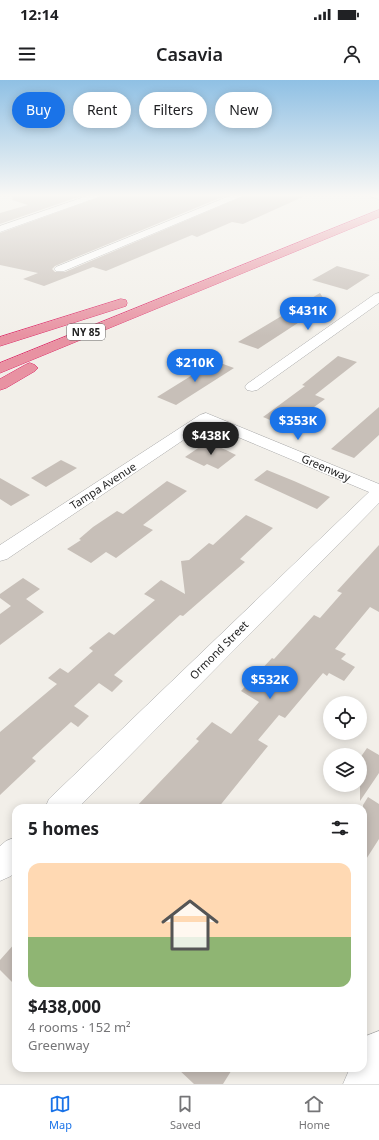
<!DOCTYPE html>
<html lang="en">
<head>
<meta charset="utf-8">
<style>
  body { margin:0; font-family:"Noto Sans",sans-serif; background:#f6f6f6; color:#202124; height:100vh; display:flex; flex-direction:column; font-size:15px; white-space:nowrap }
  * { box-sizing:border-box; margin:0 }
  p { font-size:13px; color:#757577 }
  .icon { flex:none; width:22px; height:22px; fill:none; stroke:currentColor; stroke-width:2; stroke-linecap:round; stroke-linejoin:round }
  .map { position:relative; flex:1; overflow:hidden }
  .drawer { position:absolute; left:12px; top:724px; width:355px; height:268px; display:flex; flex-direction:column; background:#fff; border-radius:12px; box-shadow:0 2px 10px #0003 }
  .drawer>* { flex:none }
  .guide { position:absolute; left:12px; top:12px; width:355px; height:36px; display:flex; gap:8px }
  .fabs { position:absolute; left:323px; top:616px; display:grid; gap:8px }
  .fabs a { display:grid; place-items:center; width:44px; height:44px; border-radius:50%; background:#fff; box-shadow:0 2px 10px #0003; font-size:20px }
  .price { position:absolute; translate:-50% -34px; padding:0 9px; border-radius:14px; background:#1a73e8; color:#fff; font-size:13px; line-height:26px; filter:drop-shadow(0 1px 2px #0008) }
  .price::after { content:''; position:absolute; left:50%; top:24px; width:12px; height:9px; margin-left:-6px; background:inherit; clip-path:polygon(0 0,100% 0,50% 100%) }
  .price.current { background:#222; color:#fff }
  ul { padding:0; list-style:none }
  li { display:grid; align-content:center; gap:8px; height:212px; padding:0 16px }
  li+li { border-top:1px solid #e0e0e0 }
  li span { display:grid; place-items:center; height:124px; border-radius:12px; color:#555 }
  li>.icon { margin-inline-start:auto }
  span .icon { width:72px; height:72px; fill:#fffc; stroke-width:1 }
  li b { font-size:17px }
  h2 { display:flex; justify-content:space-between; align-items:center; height:48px; padding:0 16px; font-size:17px }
  .pill { padding:0 14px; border-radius:18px; background:#fff; box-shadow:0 2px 10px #0003; font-size:14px; line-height:36px }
  .pill.current { background:#1a73e8; color:#fff }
  .status { display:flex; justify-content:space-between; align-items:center; height:28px; padding:0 20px; background:#fff; direction:ltr }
  .status svg { height:11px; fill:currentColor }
  header { display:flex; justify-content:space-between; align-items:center; height:52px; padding:0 16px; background:#fff; font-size:18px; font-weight:600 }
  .tabs { display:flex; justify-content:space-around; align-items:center; height:56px; border-top:1px solid #e0e0e0; background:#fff; font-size:11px; color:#757577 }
  .tabs a { display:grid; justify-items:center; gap:2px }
  .tabs .current { color:#1a73e8 }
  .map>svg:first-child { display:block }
</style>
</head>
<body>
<div class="status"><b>12:14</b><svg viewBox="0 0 49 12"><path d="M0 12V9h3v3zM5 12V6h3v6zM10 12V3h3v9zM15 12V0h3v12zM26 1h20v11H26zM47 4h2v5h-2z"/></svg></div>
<header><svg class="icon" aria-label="menu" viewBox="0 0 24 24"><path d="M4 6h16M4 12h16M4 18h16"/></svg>Casavia<svg class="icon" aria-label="person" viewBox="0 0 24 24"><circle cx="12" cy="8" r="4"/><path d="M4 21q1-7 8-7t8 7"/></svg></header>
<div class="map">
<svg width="379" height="1004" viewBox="0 0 379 1004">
  <rect width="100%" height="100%" fill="#f2efe9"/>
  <!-- building -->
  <path fill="#c7bfb8" d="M13,115H84L0,144V133L28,125L12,120Z
    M105,115H227L55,186L52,189L55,192H65L246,115H307L243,144L232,142L197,157L192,155L106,191L93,187L44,206L23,199L38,193L0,185V153Z
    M337,186L370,195L347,210L312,200Z
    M320,213L327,224L258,269L238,262Z
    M338,276L357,282L315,315L325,319L287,347L263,337L305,306L302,305Z
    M215,281L234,288L176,325L157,317Z
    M379,327V355L354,378L331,369Z
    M207,362L226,370L236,375L218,389L207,384L204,386L185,377Z
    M61,380L77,388L46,407L31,398Z
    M267,390L294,401L330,417L317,429L254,400Z
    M0,398L30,415L11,426L0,419Z
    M167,401L187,411L143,445L153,450L116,478L106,472L91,483L67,469L81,460L79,459L93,447L117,431L123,434Z
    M246,435L273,448L240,479L245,482L183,536L180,535L114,595L123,601L112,612L99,603L74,626L89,636L78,647L71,642L32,678L36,681L0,715V652L57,604L48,598L60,588L68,593L93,571L89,568L109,552L114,555L155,520L144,514L161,500L185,514L181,481L189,480L209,463L213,465Z
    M379,465V532L370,527L335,569L346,574L341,579L355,587L344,601L329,593L327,596L323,593L285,638L279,635L258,660L268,666L218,728H135L199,661L196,659L212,642L231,654L259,622L241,611L272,578L274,579L314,535L320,538L342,513L337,511Z
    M23,498L40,509L26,519L44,532L0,565V534L11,526L0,518V514Z
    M367,668L379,675V693L360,721V678Z
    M368,717L379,724V759L363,784V725Z
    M16,862V906L0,890V880Z
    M177,988H233L223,1004H194Z"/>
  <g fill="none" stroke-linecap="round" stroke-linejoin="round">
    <defs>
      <path id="minor" d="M90,115H104L0,152V146Z
        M232,115H245L64,191H56L54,189L56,187Z
        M371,115H379V119L372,117Z
        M379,213V223L257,310L252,311L247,310L245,307L247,304L375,214Z
        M206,333L379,404V423L78,728H45L49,719L369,412L207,344L7,479L0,481V465L200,335Z
        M16,757V791L11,796L0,801V766L6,761Z
        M379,951V1004H343L350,988H363V963L366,956Z"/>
      <path id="motorway" d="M379,130V137L0,293V283Z
        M121,219L126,220L127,223L126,226L0,266V257Z
        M30,283L35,285L38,288L35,291L6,308L0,310V299L25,285Z"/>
    </defs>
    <!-- minor casing -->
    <use href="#minor" stroke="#a9a9a9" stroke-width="1"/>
    <!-- motorway casing -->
    <use href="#motorway" stroke="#dc2a67" stroke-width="1"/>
    <!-- minor -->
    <use href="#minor" fill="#fff" fill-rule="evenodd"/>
    <!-- motorway -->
    <use href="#motorway" fill="#e892a2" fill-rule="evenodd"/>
  </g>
  <!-- sky -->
  <linearGradient id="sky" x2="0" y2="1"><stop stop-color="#8fc0e4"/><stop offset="0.45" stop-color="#f9f8f5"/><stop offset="1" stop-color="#f9f8f5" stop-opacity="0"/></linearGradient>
  <rect width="379" height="256" fill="url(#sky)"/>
  <g text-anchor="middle" stroke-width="3" stroke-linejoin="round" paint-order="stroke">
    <!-- shield labels -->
    <rect fill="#fff" stroke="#646464" stroke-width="1" x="67" y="244" width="38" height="16" rx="3"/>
    <g font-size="10" font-weight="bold" fill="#222">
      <text x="86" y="256">NY 85</text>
    </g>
    <!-- street labels -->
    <g font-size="11" fill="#222" stroke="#fff">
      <text transform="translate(326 388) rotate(23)" y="4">Greenway</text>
      <text transform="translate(103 406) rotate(-33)" y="4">Tampa Avenue</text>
      <text transform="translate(219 570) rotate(-45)" y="4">Ormond Street</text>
    </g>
  </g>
</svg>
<div class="fabs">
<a><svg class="icon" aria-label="locate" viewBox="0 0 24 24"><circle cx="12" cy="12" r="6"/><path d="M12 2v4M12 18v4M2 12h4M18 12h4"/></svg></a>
<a><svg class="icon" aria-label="layers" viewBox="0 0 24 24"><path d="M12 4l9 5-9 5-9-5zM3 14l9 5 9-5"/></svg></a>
</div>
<b class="price" style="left:308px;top:251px">$431K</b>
<b class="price" style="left:195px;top:303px">$210K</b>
<b class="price" style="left:298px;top:361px">$353K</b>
<b class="price current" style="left:211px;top:376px">$438K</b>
<b class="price" style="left:270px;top:620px">$532K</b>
<div class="guide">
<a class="pill current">Buy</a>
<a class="pill">Rent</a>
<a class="pill">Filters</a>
<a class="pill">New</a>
</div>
<section class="drawer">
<h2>5 homes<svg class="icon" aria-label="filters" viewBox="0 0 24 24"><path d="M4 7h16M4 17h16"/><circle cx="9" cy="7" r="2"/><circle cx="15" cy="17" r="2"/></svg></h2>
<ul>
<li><span style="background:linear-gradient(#ffd9b3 60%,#8fb573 0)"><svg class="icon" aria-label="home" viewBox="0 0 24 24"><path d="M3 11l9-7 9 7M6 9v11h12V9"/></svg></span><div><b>$438,000</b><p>4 rooms · 152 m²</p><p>Greenway</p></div></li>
</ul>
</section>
</div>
<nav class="tabs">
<a class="current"><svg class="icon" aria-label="map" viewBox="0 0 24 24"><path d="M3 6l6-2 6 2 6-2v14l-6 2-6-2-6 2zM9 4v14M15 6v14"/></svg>Map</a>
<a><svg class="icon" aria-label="saved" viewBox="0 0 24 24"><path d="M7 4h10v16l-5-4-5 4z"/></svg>Saved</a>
<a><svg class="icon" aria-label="home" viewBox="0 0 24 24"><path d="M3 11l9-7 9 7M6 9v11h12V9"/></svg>Home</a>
</nav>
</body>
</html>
